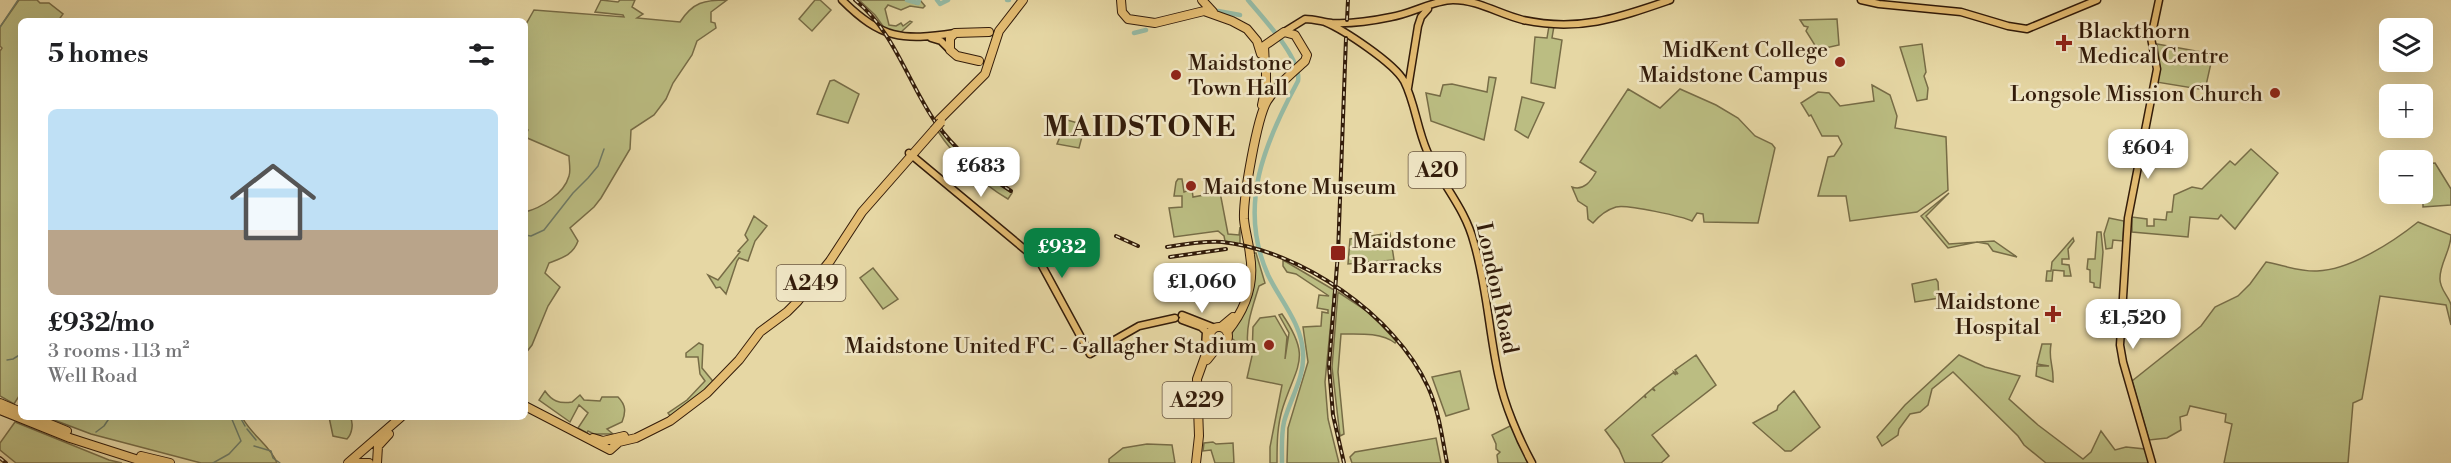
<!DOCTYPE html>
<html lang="en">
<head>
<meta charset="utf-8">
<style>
  body { margin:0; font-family:"Libre Bodoni",serif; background:#f2f2f2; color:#202124; height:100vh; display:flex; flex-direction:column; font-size:22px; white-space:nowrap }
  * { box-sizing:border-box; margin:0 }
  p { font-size:20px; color:#757577 }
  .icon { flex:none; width:33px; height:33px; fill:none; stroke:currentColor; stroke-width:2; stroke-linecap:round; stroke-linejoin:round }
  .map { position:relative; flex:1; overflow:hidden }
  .panel { position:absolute; left:18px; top:18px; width:510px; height:402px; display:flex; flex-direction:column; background:#fff; border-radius:9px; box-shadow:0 6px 24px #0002 }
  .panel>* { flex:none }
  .tools { position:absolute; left:2379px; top:18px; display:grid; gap:12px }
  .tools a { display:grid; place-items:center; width:54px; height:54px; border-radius:9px; background:#fff; box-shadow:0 6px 24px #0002; font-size:30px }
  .price { position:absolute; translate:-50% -51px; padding:0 14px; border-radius:12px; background:#fff; color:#222; font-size:20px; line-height:39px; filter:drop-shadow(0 2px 3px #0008) }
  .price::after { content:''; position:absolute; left:50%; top:36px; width:18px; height:14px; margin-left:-9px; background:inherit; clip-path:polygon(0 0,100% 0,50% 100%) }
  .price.active { background:#0b8043; color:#fff }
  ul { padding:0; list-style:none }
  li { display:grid; align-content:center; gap:12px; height:318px; padding:0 30px }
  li+li { border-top:2px solid #e0e0e0 }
  li span { display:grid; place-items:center; height:186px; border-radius:9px; color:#555 }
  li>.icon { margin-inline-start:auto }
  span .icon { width:108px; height:108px; fill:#fffc; stroke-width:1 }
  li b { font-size:26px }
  h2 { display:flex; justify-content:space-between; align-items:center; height:72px; padding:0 30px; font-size:26px }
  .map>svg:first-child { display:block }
</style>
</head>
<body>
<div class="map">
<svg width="2451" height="463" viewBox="0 0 2451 463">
  <rect width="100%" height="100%" fill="#e6d7a4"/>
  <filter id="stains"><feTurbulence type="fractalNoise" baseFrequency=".00333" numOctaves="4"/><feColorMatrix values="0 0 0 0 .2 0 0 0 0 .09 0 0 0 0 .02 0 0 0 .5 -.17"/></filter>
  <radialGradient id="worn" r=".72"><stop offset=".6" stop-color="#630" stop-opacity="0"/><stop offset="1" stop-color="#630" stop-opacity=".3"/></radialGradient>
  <!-- green -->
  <path fill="#bbbd82" stroke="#776c46" stroke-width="1.5" d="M19,0H37L40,3H49L63,14L58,21H21V393L14,404L0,396V51L2,48L0,46V27Z
    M601,0L618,2L620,0H635L632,7L643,14L637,18L680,22C693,2 704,0 727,0L711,12V22L715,23L716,28L697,41L692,55L673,83L666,99L654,115L631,130L630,149L601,198L594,207L570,228L578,241C573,255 562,258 549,263L545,273L560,287L548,306L532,345L525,354V212C541,208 564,194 569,176C571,171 569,162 569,156L525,137L528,130L525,127V26L534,10L624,17L623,15L595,12Z
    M815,0H820L831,10L812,31L799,19Z
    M859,0H907L917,4L920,0L925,6L923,8L910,6L901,10L888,5L885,9L889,25L896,26L901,23L903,26L910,21L912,22L900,33L885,29L875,15Z
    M1837,19L1839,45L1821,49L1816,47L1806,31L1808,27L1804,26L1800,20Z
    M1549,26H1554L1552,38L1562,40L1555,88L1531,83L1535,37L1547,38Z
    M1922,44L1926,72L1924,76L1928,88L1927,99L1917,101L1900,47Z
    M2157,44L2213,54L2205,90L2156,82L2159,60Z
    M1489,77L1496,78L1484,140L1431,121L1426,93L1440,96L1443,85L1452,84L1487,92Z
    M834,80L859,94L848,123L817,114L830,81Z
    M1872,85L1890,95L1897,116L1895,128L1946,137L1948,190L1917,212L1850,221L1846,196H1818L1828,157L1834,156L1842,144L1838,136H1822L1811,115L1809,116L1801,103L1818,92L1829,93L1840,106L1874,101Z
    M1628,89L1660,108L1680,89L1716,105L1738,118L1755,136L1772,144L1775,148L1758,223L1704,222L1703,214L1697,213L1692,221C1684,217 1627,204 1616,207C1606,210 1599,216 1593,223L1588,219L1587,207L1578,201L1572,187C1584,191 1591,181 1596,172L1580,162Z
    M1522,97L1544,103L1528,138L1515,130Z
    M1067,120L1085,125L1079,148L1057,144Z
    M939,127C960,155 983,174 1012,193L1008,199C980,183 954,156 937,130Z
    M2251,149L2278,173L2235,229L2221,215L2218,219L2190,217L2188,237L2132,232V217L2147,219V226H2154V219L2166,220L2167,212H2172L2174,195L2192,187L2202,189L2230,161L2235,165Z
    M2435,163L2451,189V205L2423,207V164Z
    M1178,179H1182L1184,192L1192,189L1193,197L1220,192L1228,234L1239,235L1240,227V245L1225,241L1224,236L1218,231L1174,237L1169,208L1182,207V196H1174L1176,182Z
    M1949,193L1926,216L1949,244L1994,241L2017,257L1993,251L1988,244L1977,242L1948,248L1921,216Z
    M754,216L767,226L755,241L748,261L739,258L737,261L726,294L720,287L716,288L708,275L718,280L740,252L738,251L748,240L745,235Z
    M2109,218L2124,221L2123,241L2113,240L2112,248L2106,249L2104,234Z
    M2418,222L2451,235C2451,250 2440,263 2440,278C2439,289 2449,296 2451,305C2451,311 2451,319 2451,325L2446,305L2380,296L2362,399L2353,403L2348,463H2224L2232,424L2225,422L2226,414L2190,406L2187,415L2180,417L2181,430L2167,438L2149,440L2132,381L2201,326L2215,307L2238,296L2250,284L2266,262C2282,265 2301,272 2317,271C2350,270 2393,242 2418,222Z
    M2097,232H2101L2103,252L2100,288L2094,287V283L2090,282V270L2087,269L2088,259H2095Z
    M1390,233L1394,260L1348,264L1350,239Z
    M2073,238L2074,241L2068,249L2069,259H2062V264L2069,265L2071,276H2064V271L2053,270L2052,281H2046L2047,271H2051L2052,262Z
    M1252,253H1256L1265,283L1259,286C1253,306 1245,326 1248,347L1246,349L1230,337L1243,312Z
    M1283,260L1334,290L1325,382L1328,419L1339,463H1287L1288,428L1308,362L1303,327L1321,326L1322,312L1328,313V310L1317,308L1319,295L1329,296L1296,274L1287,272L1283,266Z
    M873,268L898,299L883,309L860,278Z
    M1936,279L1938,282L1939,298L1915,302L1912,284Z
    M1338,292L1370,313L1396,341L1395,343C1381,332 1357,334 1341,334L1338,372L1344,434L1340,436L1332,367Z
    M1282,314C1312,358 1297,364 1283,407C1277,425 1277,444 1277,463H1270V447L1282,385L1247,378L1252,356L1253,327L1260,318L1275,316L1287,337L1285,359L1289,333L1279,315Z
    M699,343L703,345L702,368L716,385L673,420L668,413L687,400L705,381L700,374L698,357H686V353Z
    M2042,344H2051C2048,361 2054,365 2053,382L2036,376L2037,366H2049L2037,364Z
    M1696,355L1716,385L1652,435L1669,456L1661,463H1625L1619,449L1605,430L1644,396L1646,398L1645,395L1652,389L1655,391L1653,388L1673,373L1676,375L1674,372L1678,374L1675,370Z
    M1959,355L1985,367L2020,376L2009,399L2038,425L2083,459L2091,452L2101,431L2115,450L2126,447L2145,449L2149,463H2046L2024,445L2018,436L1953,372L1932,389L1928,405L1920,412L1910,414L1899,429L1898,435L1882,446L1877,437L1905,405Z
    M1460,371L1469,409L1446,416L1432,377Z
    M545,391C552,401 559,404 572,402L580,395L584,400L600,401L602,397H618C626,405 626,412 622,422L607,429L613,434H594L588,431L587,433L578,428L588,413L579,405L570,422L539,400Z
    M1794,391L1820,427L1791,451H1785L1753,423L1777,410L1778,406Z
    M46,417H242C252,436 270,445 277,463H201L91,434Z
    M329,417H350C354,423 352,434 347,439L333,436Z
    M15,422L109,460L122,463H16L0,450V443Z
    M1512,425L1528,463H1498L1497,455L1500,452L1496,449V444L1492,435Z
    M1436,438L1441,463H1352L1350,457L1355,452Z
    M1213,442L1216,444L1233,443L1234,463H1215L1211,450L1203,451L1204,443Z
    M1147,444L1172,445L1175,463H1109V459L1123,448Z"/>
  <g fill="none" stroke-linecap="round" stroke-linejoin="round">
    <!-- stream -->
    <path stroke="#6e7b66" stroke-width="1.5" d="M0,27L18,0
      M525,235L531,236L544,230L573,193L588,178L598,166L604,149
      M7,360L13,359L21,354
      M240,417L245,426
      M247,429L256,440
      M96,432L104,426L110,417
      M254,446L271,451L273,458L280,463
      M213,463L229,454L241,441L231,417"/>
    <!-- river -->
    <path stroke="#96baa4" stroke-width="4.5" d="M907,0L918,3L919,0
      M937,0L940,4L948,0
      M1007,0H1009
      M1248,0C1262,17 1302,59 1298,81C1265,142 1237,206 1268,275C1280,300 1302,324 1303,353C1305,377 1290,399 1284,422C1281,435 1282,450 1282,463
      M1218,11L1240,15
      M1134,33L1146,30"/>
    <defs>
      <path id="major" d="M842,0C881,39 902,41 955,33
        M1861,0L1879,4L1961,12L2008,26L2027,29L2097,0
        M1325,22C1344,30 1394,63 1404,81C1415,103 1417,128 1427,151C1441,184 1465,207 1474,243C1487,287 1489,334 1499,378C1504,404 1519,439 1532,463
        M1284,32L1305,19C1314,19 1323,22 1332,23C1351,24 1372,21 1391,17C1411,14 1434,0 1453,0C1478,0 1499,14 1523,20C1579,32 1618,18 1670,0
        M931,38L941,41L950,50
        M1408,88L1418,26L1421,17L1428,9
        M909,153L1040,262L1090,354L1139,326L1175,318
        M1182,315L1215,328
        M1182,320L1201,327L1211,336
        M1205,348L1206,332
        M2152,463L2123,362L2120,345L2128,218L2157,69L2151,38L2159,0"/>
      <path id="highway" d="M1121,0L1122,12L1128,19L1155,23L1204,11L1232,21L1247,29L1257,41L1261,54
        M1202,0L1213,12
        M979,61L957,56L950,50V38L955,33L989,32
        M1262,105L1266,86V70
        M939,120L985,74L999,31L1023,0
        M1221,327L1233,317
        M1210 336a9 9 0 1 1 18 0a9 9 0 1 1-18 0Z
        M1227,332C1245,310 1255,284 1250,255C1249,243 1245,231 1244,219C1243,198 1257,118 1267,101C1277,85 1291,74 1305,61L1307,55L1295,35L1284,32L1264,46L1265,66
        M1207,360L1219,345
        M0,403L21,412
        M525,406L610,450L619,442L636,438L670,421L707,393L739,360L760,332L787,312L797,302L830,261L862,212L934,130
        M0,410L70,438L148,463
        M33,417L67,431
        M593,438L603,441L624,436
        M141,456L170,463
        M348,463L401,417
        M356,463H369
        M377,463L378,446L389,434
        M1196,463L1199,436L1197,379L1211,340"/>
    </defs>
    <!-- major casing -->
    <use href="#major" stroke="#331c0a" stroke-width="9"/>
    <!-- highway casing -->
    <use href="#highway" stroke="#331c0a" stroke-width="10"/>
    <!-- major -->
    <use href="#major" stroke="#e3bc72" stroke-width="6"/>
    <!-- highway -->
    <use href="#highway" stroke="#e3bc72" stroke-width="8"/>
    <defs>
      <path id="rail" d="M855,0C894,31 908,83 936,123C955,150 983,173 1011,191
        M1347,20L1348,0
        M1116,236L1138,246
        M1167,247C1185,244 1203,241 1222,242C1300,250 1395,315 1428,387C1439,411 1442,437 1447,463
        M1170,257L1226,249
        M0,458L6,463
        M1344,463L1333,415L1329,366L1338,253L1346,38"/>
    </defs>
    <!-- rail casing -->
    <use href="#rail" stroke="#331c0a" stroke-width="4"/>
    <!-- rail -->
    <use href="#rail" stroke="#efe5c4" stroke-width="1.5" stroke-dasharray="4.5" stroke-linecap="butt"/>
    <defs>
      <path id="highway-bridge" d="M934,130L941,122"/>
    </defs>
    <!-- highway-bridge casing -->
    <use href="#highway-bridge" stroke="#331c0a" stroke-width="10" stroke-linecap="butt"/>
    <!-- highway-bridge -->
    <use href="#highway-bridge" stroke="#e3bc72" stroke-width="8"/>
  </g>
  <!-- markers -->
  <g fill="#8f2418" stroke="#efe5c4" stroke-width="2">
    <path d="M2061 34h6v6h6v6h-6v6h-6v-6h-6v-6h6z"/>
    <circle cx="1840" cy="62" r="6"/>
    <circle cx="1176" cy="75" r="6"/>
    <circle cx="2275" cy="93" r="6"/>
    <circle cx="1191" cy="186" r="6"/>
    <rect x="1330" y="245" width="16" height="16" rx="3"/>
    <path d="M2050 305h6v6h6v6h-6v6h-6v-6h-6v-6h6z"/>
    <circle cx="1269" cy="345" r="6"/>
  </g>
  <g text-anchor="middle" stroke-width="5" stroke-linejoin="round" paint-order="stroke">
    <!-- shield labels -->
    <g fill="#efe5c4" stroke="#6b5842" stroke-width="1.5">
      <rect x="1408.5" y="152" width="57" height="36" rx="4.5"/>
      <rect x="776.5" y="265" width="69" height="36" rx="4.5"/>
      <rect x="1162.5" y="382" width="69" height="36" rx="4.5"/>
    </g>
    <g font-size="21" font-weight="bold" fill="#331c0a">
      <text x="1437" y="177">A20</text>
      <text x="811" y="290">A249</text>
      <text x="1197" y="407">A229</text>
    </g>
    <!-- poi labels -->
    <g font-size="22" fill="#331c0a" stroke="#efe5c4" text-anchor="start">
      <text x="2078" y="38">Blackthorn<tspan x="2078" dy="25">Medical Centre</tspan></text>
      <text x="1828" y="57" text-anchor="end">MidKent College<tspan x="1828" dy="25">Maidstone Campus</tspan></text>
      <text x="1188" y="70">Maidstone<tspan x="1188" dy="25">Town Hall</tspan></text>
      <text x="2263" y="101" text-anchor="end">Longsole Mission Church</text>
      <text x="1203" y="194">Maidstone Museum</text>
      <text x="1352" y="248">Maidstone<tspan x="1352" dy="25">Barracks</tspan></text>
      <text x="2040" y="309" text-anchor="end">Maidstone<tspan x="2040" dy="25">Hospital</tspan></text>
      <text x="1257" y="353" text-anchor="end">Maidstone United FC - Gallagher Stadium</text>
    </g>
    <!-- street labels -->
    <g font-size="22" fill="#331c0a" stroke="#efe5c4">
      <text transform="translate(1498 288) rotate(78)" y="8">London Road</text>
    </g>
    <!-- district labels -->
    <g font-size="28" font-weight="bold" letter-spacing="1.5" fill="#331c0a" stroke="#efe5c4">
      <text x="1140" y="136">MAIDSTONE</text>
    </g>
  </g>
  <rect width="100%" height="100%" filter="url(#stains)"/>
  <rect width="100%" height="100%" fill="url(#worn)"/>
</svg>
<div class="tools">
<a><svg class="icon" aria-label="layers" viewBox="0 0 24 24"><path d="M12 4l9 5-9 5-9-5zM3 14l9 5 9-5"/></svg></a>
<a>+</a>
<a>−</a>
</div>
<b class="price" style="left:2148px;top:180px">£604</b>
<b class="price" style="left:981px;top:198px">£683</b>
<b class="price active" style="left:1062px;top:279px">£932</b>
<b class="price" style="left:1202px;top:314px">£1,060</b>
<b class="price" style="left:2133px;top:350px">£1,520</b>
<section class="panel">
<h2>5 homes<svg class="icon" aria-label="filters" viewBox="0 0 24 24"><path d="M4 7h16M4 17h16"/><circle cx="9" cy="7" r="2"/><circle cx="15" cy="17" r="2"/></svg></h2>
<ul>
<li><span style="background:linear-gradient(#bfe0f5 65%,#b9a48a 0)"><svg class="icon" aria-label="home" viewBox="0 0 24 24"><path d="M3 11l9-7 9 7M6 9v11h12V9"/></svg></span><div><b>£932/mo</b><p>3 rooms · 113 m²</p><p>Well Road</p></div></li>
</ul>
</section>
</div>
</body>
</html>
